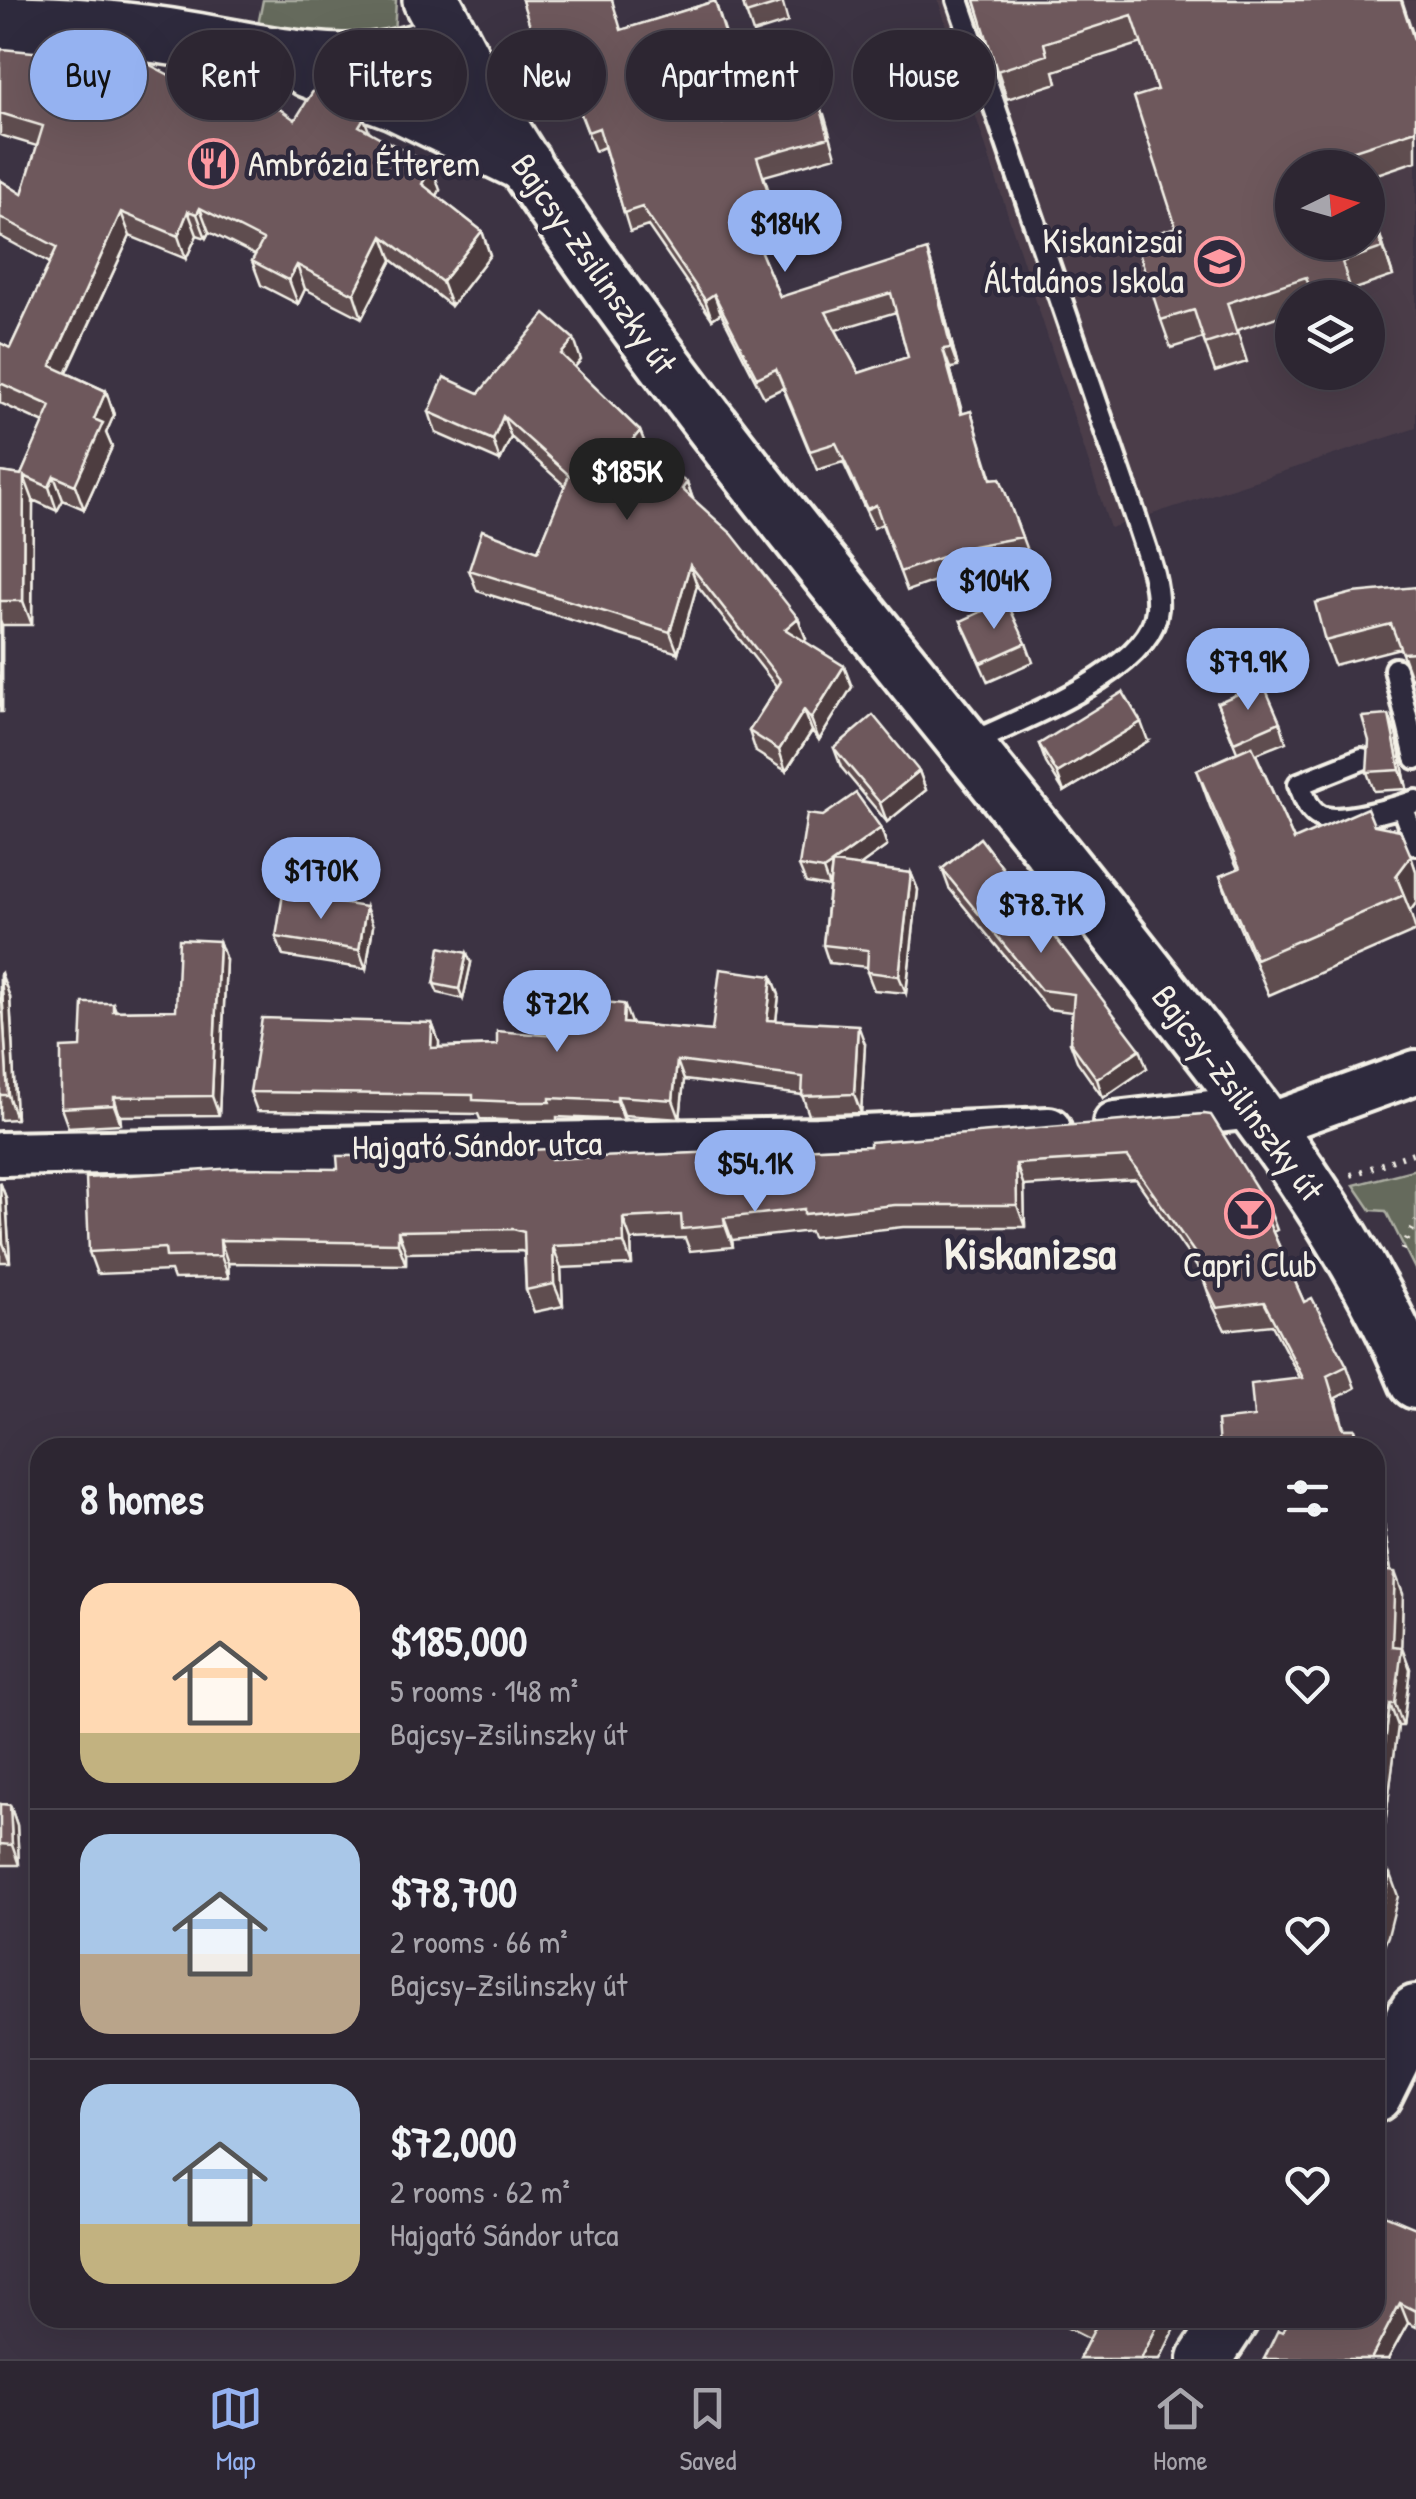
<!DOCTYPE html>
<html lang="en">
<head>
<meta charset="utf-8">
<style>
  body { margin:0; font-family:"Patrick Hand",sans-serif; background:#39323e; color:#f1f3f6; height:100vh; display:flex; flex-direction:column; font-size:38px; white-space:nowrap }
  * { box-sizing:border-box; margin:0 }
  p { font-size:32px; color:#a7a5ac }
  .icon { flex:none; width:55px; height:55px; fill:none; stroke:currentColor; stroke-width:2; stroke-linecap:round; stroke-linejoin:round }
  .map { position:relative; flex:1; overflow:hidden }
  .panel { position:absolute; left:30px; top:1438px; width:1355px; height:890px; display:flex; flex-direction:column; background:#2d2632; border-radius:30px; box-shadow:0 10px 40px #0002,0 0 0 2px #48434d }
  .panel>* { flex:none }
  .banner { position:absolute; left:30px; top:30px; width:1358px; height:90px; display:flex; gap:20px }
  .needle { width:65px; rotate:85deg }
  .fabs { position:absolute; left:1275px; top:150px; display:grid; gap:20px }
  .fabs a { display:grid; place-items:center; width:110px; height:110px; border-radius:50%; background:#2d2632; box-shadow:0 10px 40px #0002,0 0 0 2px #48434d; font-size:50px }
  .price { position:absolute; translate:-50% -85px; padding:0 22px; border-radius:35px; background:#95b2f1; color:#111; font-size:32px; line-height:65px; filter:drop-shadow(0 2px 5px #0008) }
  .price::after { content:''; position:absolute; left:50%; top:60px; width:30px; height:22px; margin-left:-15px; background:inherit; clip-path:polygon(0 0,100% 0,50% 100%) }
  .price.on { background:#222; color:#fff }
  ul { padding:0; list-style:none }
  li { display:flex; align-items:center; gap:30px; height:250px; padding:0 50px }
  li+li { border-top:2px solid #48434d }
  li span { display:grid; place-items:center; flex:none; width:280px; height:200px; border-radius:30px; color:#555 }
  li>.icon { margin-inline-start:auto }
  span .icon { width:120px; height:120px; fill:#fffc; stroke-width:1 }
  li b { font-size:42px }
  h2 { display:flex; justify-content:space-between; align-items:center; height:120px; padding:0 50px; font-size:42px }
  .chip { padding:0 35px; border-radius:45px; background:#2d2632; box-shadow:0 10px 40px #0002,0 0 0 2px #48434d; font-size:35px; line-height:90px }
  .chip.on { background:#95b2f1; color:#111 }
  .dock { display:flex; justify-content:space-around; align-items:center; height:140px; border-top:2px solid #48434d; background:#2d2632; font-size:28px; color:#a7a5ac }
  .dock a { display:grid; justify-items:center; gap:5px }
  .dock .on { color:#95b2f1 }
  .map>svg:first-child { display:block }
</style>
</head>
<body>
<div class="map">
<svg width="1416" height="2359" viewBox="0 0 1416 2359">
  <rect width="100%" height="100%" fill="#3c3343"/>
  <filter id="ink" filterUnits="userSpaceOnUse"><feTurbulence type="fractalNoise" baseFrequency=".01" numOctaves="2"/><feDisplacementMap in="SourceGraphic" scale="20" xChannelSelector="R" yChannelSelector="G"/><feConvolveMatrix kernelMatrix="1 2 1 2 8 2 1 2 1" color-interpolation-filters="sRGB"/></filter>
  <g filter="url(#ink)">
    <!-- built -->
    <path fill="#4b3e4a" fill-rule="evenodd" d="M938,0H1416V428L1110,528ZM1292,168H1368V242H1292ZM1292,298H1368V372H1292Z"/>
    <!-- green -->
    <path fill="#656a5c" stroke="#acaea2" stroke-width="2.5" d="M263,0H396L394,35L315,46L257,30Z
      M1416,1169V1271L1386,1211L1371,1210L1354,1185Z"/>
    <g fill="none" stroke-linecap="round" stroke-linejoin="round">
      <defs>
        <path id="service" d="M958,0L1136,519C1144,546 1159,580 1157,609C1152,671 1019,719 969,744
          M1395,669L1416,758
          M1362,759L1299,784C1304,796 1308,811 1321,817C1340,824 1397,808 1416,801
          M1402,806L1416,844"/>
        <path id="minor" d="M1115,1123L1253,1107
          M1266,1126L1416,1072
          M0,1154L817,1139L1049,1129"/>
        <path id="tertiary" d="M523,163C701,431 914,675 1113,928C1225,1072 1346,1212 1416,1382
          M1375,2095L1416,2012
          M1205,2359L1232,2318"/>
        <path id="secondary" d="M431,0L490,112L522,163
          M0,24C64,24 126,29 190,40C275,54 368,83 451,37
          M310,70L396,102L523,163"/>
      </defs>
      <!-- service casing -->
      <use href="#service" stroke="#f4f1e8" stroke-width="28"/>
      <!-- minor casing -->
      <use href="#minor" stroke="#f4f1e8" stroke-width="50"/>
      <!-- tertiary casing -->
      <use href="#tertiary" stroke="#f4f1e8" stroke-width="60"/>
      <!-- secondary casing -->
      <use href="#secondary" stroke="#f4f1e8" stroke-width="62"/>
      <!-- path -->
      <path stroke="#f4f1e8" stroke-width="6" stroke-dasharray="2.5 8" stroke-linecap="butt" d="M1351,1175L1416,1152
        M1402,1250L1416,1221"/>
      <!-- service -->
      <use href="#service" stroke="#2f2a3d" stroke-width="20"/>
      <!-- minor -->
      <use href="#minor" stroke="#2f2a3d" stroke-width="42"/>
      <!-- tertiary -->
      <use href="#tertiary" stroke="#2f2a3d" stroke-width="52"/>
      <!-- secondary -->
      <use href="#secondary" stroke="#2f2a3d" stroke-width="55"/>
    </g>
    <!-- wall -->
    <path fill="#5f4d4f" stroke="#f4f1e8" stroke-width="2.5" fill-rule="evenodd" d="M522,0L622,30L715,1L736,66L709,74L724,123L824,114L836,156L764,176L785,242L760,250L780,297L933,269L958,367L950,368L962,414L971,411L992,479L1000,478L1029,556L980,565L907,591L882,524L874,528L843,462L817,470L783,388L764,397L721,313L712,319L648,226L630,232L604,147L595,151L558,56L542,61ZM896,312L908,357L859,373L836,330Z
      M742,0H782L788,22L753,33Z
      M975,0H1402L1416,43V161L1368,177V168H1292L1368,198L1393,276L1352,290L1354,298H1292V312L1237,330L1247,362L1215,372L1203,338L1171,348L1161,320L1176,227L1157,90L1142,43L1054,71L1057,83L1007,99Z
      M0,53L177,79L295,120L369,131L440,190L437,196L482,231L490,255L451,306L392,260L362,318L305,289L298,304L261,285L252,261L255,255L209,232L206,238L197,235L186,259L130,236L67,373L106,391L114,415L106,433L112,447L84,509L63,500L57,511L33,500L32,625H2V712H0V472L21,475L44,423L0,403V343L10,348L50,263L0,236V180L22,194L37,146L0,135Z
      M581,360L574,367L640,431L648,451L647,453L687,482L693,499L798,618L806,639L804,641L852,687L819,740L812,731L786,771L756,752L749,731L777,687L697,585L678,653L477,591L469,570L538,551L565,486L511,437L500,461L436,433L429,412L479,393Z
      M1416,587V677L1411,678L1400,648L1334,665L1325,641Z
      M961,621L1026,643L1033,662L988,682Z
      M1217,703L1280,722L1286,742L1256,754L1294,840L1374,825L1400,830L1416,871V903L1410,911L1416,931L1269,995L1233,912L1220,876L1238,869L1210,806L1197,770L1237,752Z
      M1396,734L1407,789L1374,791L1367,772Z
      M1148,741L1064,792L1046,763L1039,744Z
      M834,748L919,771L926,790L887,822L841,767Z
      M881,828L887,846L859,866L911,873L918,890L906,993L874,990L867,972L868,967L829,963L823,945L829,887L806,883L799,866Z
      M980,838L1147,1068L1103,1098L1077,1061L1070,1042L1072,1012L1048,1009L949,888L942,869Z
      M373,926L366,969L283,956L276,937Z
      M219,941L226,960L219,1115L120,1116L121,1124L68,1127L61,1108L81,1047L113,1003L116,1011L176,1010Z
      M471,963L463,999L438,993L434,984Z
      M0,974L10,997L16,1119L0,1120Z
      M772,976L779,995L776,1020L865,1044L861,1113L809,1115L802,1095L684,1080L680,1119L624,1115V1120L557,1117V1121H524L480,1119L478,1114L257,1111L250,1092L432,1023L439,1042V1047L497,1045L555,1036L592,1026L631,1024L712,1031Z
      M1204,1114L1269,1208L1277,1230L1273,1232L1304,1302L1347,1366L1355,1388L1336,1398L1344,1429H1355L1362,1448H1219L1300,1378L1272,1325L1225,1330L1212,1304L1204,1281L1206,1280L1136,1179L1024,1186L1025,1227H903L812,1237L810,1231L732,1240L733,1247L690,1251L685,1238L631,1240L632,1265L561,1268L563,1306L534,1312L526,1290L524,1252L521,1251L406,1253V1265L228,1263L229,1278L174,1279L171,1271L97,1274L89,1252L338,1169L870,1146Z
      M0,1182L6,1198L10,1262H0Z
      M1375,1496L1383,1518L1391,1572L1403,1594L1401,1647L1410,1669L1403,1726H1398L1383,1840H1378L1375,1854Z
      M0,1804L10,1805L17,1825L19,1865H0Z
      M1416,2228V2327L1408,2323L1388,2359H1264L1282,2332Z
      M1048,2318H1190L1186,2324L1179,2320L1160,2359H1079L1089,2339Z"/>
    <!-- shaded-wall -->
    <path fill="#4d3e40" stroke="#f4f1e8" stroke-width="2.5" d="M364,118L373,142L359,126Z
      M432,166L440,190L430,208L422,184Z
      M1368,198L1393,276L1368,202Z
      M200,208L209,232L206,238L197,214Z
      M188,211L197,235L186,259L178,236Z
      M121,212L130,236L59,389L51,366Z
      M482,231L490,255L451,306L442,282Z
      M383,236L392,260L362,318L354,294Z
      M927,250L933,269L958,367L951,348Z
      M297,265L305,289L298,304L289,280Z
      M714,294L721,313L712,319L705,300Z
      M574,339L581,360L568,375L561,354Z
      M943,349L950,368L968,433L961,414Z
      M106,391L114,415L106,433L112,447L84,509L75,485L94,419Z
      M503,416L511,437L500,461L493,440Z
      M640,431L648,451L639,462L631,442Z
      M24,476L33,500L32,625L23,601Z
      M54,476L63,500L57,511L49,487Z
      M687,482L694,503L682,489Z
      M690,565L697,585L678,653L670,632Z
      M798,618L806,639L792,650L785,629Z
      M0,620L2,625V712L0,707Z
      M844,666L852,687L819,740L811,719Z
      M804,710L812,731L786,771L779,750Z
      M1389,715L1396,734L1407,789L1400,770Z
      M1141,722L1148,741L1064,792L1057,773Z
      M919,771L926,790L887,822L880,803Z
      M881,828L887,846L839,881L832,863Z
      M1411,856L1416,871V903L1410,911L1396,876Z
      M832,864L829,887L823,870Z
      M911,873L918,890L906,993L899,976Z
      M366,907L373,926L366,969L359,950Z
      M219,941L226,960L219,1115L212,1096Z
      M467,953L471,963L463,999L459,989Z
      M1,973L10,997L16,1119L8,1095Z
      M772,976L779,995L774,1039L767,1020Z
      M624,1004L631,1023L630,1042L623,1023Z
      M432,1023L439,1042L438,1067L431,1048Z
      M858,1025L865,1044L861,1113L854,1094Z
      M1140,1049L1147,1068L1103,1098L1097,1079Z
      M677,1061L684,1080L680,1119L673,1100Z
      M617,1096L624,1115V1120L617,1101Z
      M114,1097L120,1116L121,1124L114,1105Z
      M1016,1164L1024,1186L1025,1227L1017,1205Z
      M0,1182L6,1198L10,1262L3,1243Z
      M623,1218L631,1240L632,1265L624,1243Z
      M724,1218L732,1240L733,1247L725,1225Z
      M398,1231L406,1253V1265L398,1243Z
      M220,1240L228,1263L229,1278L221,1256Z
      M553,1246L561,1268L563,1306L554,1284Z
      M1375,1496L1383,1518L1394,1591L1395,1572L1403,1594L1401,1656L1402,1647L1410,1669L1403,1726L1395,1704L1387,1571Z
      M1390,1704L1398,1726L1383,1840L1375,1818Z
      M10,1805L17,1825L19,1865L12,1845Z
      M1375,1831L1378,1840L1375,1854Z
      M1390,1874L1398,1896L1388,1936L1375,1967V1926Z
      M1400,2303L1408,2323L1388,2359H1371Z
      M1161,2318H1178L1179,2320L1160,2359H1141Z"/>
    <!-- building -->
    <path fill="#6e595c" stroke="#f4f1e8" stroke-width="2.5" fill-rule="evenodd" d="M522,0H612L621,30L715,1L729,46L702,55L723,123L817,95L829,137L757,157L778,223L752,231L780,297L927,250L951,348L943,349L961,414L971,411L991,479L1000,478L1022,537L973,546L900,572L876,505L867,509L836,443L810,451L776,369L757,378L714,294L705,300L642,207L624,213L599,128L588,132L551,37L535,42ZM891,293L908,357L859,373L826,312Z
      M742,0H780L781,3L746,14Z
      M975,0H1401L1416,46V130L1351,151L1356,168H1292V242H1368V202L1382,248L1342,262L1353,297L1313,298L1306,277L1227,303L1237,334L1205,344L1194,310L1161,320L1135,240L1176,227L1134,97L1157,90L1132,15L1044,43L1047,55L997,71Z
      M2,49L146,63L177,79L208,68L231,74L295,120L315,88L364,118L359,126L432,166L422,184L482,231L442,282L383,236L354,294L297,265L289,280L252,261L263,240L200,208L197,214L188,211L178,236L121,212L51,366L106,391L94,419L103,423L75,485L54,476L49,487L24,476L23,601H0V472L21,475L51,406L0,383V343L10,348L57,247L0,217V180L22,194L43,126L0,113V53Z
      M545,314L574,339L561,354L640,431L631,442L687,482L682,489L732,534L798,618L785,629L844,666L811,719L804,710L779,750L749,731L781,681L690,565L670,632L469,570L482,530L538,551L569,475L503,416L493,440L429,412L444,377L479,393Z
      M1416,587V652L1402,653L1391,624L1325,641L1315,603L1353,593Z
      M1006,600L1026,643L981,663L961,621Z
      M1263,683L1280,722L1234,742L1217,703Z
      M1123,692L1141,722L1057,773L1039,744Z
      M873,715L919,771L880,803L834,748Z
      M1389,715L1400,770L1367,772L1369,741L1362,717Z
      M1252,746L1294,840L1367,808L1374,825L1400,830L1411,856L1396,876L1404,895L1256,959L1220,876L1240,868L1197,770Z
      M856,793L881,828L832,863L911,873L899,976L867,972L868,950L823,945L832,864L823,870L799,866L807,814L823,816Z
      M980,838L1140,1049L1097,1079L1070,1042L1074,994L1041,990L942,869Z
      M283,894L366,907L359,950L276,937Z
      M179,939L219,941L212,1096L114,1097V1105L61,1108V1048L81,1047L83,1003H113V1011L176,1010Z
      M440,947L467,953L459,989L434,984Z
      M720,969L772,976L767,1020L858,1025L854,1094L802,1096L803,1077L677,1061L673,1100L617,1096V1101L550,1098V1102H517L473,1100V1095L250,1092L262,1018L432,1023L431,1048L497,1045V1031L555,1036L563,1026H592L595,1001L624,1004L623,1023L712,1031Z
      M1,973L8,1095H0V974Z
      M1204,1114L1211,1115L1269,1208L1263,1210L1304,1302L1312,1298L1347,1366L1327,1376L1343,1429H1355L1358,1448H1219L1217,1421L1254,1417L1251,1384L1303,1378L1264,1302L1217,1308L1204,1281L1212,1278L1128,1157L1016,1164L1017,1205H895L804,1214V1209L724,1218L725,1225L682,1229L681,1215L623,1218L624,1243L553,1246L554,1284L526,1290L524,1232L513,1229L398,1231V1243L220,1240L221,1256L166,1257L165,1248L89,1252L86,1178L236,1168L338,1169L337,1156L502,1155V1151L550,1149L551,1159L870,1146V1142Z
      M0,1196L3,1243H0Z
      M1375,1496L1387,1571L1395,1572L1392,1646L1402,1647L1395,1704H1390L1375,1818Z
      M0,1804L10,1805L12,1845L0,1844Z
      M1375,1870L1390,1874L1380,1914L1375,1926Z
      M1375,2211L1416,2228V2311L1400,2303L1371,2359H1264L1278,2330L1282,2332L1291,2318H1375Z
      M1081,2318H1161L1141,2359H1079L1096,2326Z"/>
  </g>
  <!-- icons -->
  <defs>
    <symbol id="restaurant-ring" viewBox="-11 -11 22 22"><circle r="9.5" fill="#2f2a3d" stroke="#ff9aa2" stroke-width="1.5"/><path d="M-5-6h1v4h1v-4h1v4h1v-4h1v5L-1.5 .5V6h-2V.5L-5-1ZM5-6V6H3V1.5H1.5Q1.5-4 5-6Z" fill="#ff9aa2"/></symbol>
    <symbol id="school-ring" viewBox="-11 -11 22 22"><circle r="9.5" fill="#2f2a3d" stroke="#ff9aa2" stroke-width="1.5"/><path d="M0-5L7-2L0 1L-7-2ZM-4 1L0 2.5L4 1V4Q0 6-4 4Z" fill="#ff9aa2"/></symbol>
    <symbol id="bar-ring" viewBox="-11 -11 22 22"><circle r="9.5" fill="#2f2a3d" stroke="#ff9aa2" stroke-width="1.5"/><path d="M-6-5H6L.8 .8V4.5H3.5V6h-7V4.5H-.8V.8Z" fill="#ff9aa2"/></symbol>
  </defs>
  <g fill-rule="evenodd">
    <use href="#restaurant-ring" x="186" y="136" width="55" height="55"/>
    <use href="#school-ring" x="1192" y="234" width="55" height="55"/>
    <use href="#bar-ring" x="1222" y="1186" width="55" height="55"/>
  </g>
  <g text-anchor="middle" stroke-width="9" stroke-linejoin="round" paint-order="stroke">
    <!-- poi labels -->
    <g font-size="35" fill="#f4f1e8" stroke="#2f2a3d" text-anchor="start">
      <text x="248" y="176">Ambrózia Étterem</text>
      <text x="1184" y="253" text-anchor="end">Kiskanizsai<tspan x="1184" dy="40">Általános Iskola</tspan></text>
      <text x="1250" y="1277" text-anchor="middle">Capri Club</text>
    </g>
    <!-- street labels -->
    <g font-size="35" fill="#f4f1e8" stroke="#2f2a3d">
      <text transform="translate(594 264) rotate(55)" y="12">Bajcsy-Zsilinszky út</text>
      <text transform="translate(1238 1093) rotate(53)" y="12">Bajcsy-Zsilinszky út</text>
      <text transform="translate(477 1145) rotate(-1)" y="12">Hajgató Sándor utca</text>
    </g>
    <!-- district labels -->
    <g font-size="45" font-weight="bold" fill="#f4f1e8" stroke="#2f2a3d">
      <text x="1030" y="1269">Kiskanizsa</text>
    </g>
  </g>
</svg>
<div class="fabs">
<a><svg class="needle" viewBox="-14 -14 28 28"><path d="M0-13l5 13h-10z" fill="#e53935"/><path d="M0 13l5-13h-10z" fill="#a7a5ac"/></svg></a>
<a><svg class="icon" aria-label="layers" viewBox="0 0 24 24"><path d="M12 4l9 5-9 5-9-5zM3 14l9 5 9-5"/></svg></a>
</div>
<b class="price" style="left:785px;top:275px">$184K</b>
<b class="price on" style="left:627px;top:523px">$185K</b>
<b class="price" style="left:994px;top:632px">$104K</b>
<b class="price" style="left:1248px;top:713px">$79.9K</b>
<b class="price" style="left:321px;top:922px">$170K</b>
<b class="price" style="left:1041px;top:956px">$78.7K</b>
<b class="price" style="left:557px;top:1055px">$72K</b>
<b class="price" style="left:755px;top:1215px">$54.1K</b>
<div class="banner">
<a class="chip on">Buy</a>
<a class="chip">Rent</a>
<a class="chip">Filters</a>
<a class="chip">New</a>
<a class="chip">Apartment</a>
<a class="chip">House</a>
</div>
<section class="panel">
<h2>8 homes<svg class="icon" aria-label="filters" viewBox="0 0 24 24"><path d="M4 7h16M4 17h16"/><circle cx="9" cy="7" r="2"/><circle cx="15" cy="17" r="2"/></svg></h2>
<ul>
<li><span style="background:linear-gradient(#ffd9b3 75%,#c2b280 0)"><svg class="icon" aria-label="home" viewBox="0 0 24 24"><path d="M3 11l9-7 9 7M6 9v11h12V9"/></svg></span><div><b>$185,000</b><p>5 rooms · 148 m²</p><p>Bajcsy-Zsilinszky út</p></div><svg class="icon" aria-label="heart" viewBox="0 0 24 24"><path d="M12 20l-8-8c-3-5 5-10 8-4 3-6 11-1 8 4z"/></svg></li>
<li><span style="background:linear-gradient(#a9c7e8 60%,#b9a48a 0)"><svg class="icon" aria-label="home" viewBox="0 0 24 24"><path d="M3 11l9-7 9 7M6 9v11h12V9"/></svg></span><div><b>$78,700</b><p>2 rooms · 66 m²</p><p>Bajcsy-Zsilinszky út</p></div><svg class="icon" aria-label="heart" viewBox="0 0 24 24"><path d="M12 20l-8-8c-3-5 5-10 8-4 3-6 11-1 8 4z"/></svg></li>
<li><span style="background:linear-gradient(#a9c7e8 70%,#c2b280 0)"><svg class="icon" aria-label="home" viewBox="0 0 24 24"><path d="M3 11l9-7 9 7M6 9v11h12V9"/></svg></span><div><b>$72,000</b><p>2 rooms · 62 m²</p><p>Hajgató Sándor utca</p></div><svg class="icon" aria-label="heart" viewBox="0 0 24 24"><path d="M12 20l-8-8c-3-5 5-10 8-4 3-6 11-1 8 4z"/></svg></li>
</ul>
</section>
</div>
<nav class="dock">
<a class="on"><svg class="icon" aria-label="map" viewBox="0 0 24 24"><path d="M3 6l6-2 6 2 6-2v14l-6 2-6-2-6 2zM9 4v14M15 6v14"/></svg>Map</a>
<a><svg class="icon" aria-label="saved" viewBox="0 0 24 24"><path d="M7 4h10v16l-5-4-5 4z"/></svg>Saved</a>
<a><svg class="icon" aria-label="home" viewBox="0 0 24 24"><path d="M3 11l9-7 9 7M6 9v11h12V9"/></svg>Home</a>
</nav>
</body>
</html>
